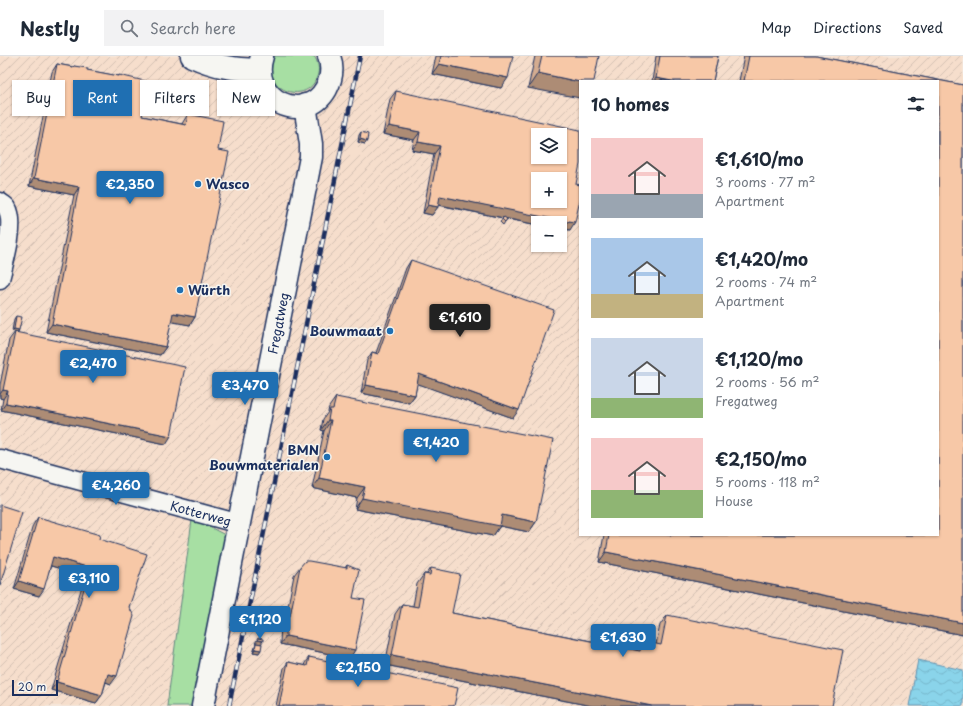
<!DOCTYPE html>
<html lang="en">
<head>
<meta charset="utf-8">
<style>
  body { margin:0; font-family:"Playpen Sans",sans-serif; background:#f2f2f3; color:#1f2937; height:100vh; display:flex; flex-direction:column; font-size:15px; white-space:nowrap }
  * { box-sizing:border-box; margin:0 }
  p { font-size:13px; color:#747a83 }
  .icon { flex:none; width:22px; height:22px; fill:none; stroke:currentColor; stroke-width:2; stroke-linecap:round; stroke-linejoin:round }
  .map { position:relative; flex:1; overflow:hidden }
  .drawer { position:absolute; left:579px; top:24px; width:360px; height:456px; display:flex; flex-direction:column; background:#fff; border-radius:0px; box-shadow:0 1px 3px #0004 }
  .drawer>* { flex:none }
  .guide { position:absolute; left:12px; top:24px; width:380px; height:36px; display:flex; gap:8px }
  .controls { position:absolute; left:531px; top:72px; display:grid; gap:8px }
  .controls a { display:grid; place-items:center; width:36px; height:36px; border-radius:0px; background:#fff; box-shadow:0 1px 3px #0004; font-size:20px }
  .scale { position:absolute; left:12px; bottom:10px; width:46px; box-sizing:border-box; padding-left:4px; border:2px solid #1b2f5e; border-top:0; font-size:11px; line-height:14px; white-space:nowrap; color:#1b2f5e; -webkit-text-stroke:3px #f6f6f2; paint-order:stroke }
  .price { position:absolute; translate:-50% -34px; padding:0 9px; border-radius:4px; background:#1f6fb2; color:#fff; font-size:13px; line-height:26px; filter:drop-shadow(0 1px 2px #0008) }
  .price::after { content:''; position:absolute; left:50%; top:24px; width:12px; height:9px; margin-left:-6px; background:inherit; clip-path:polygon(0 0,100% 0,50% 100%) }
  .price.active { background:#222; color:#fff }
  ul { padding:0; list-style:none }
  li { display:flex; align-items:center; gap:12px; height:100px; padding:0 12px }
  li span { display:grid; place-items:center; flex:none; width:112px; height:80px; border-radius:0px; color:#555 }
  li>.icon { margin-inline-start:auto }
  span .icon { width:48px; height:48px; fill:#fffc; stroke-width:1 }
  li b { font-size:17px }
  h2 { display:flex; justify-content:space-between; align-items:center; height:48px; padding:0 12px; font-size:17px }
  .tag { padding:0 14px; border-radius:0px; background:#fff; box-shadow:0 1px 3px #0004; font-size:14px; line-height:36px }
  .tag.active { background:#1f6fb2; color:#fff }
  header { display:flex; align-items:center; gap:24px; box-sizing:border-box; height:56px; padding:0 20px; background:#fff; border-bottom:1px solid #e0e1e3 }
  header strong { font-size:19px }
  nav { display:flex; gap:22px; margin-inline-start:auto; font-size:14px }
  .search { width:280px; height:36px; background:#f2f2f3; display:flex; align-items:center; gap:10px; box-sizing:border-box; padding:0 14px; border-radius:0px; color:#747a83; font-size:15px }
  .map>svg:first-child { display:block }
</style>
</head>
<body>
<header>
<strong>Nestly</strong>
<div class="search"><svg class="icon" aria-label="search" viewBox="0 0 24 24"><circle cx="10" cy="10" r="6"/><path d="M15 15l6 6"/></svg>Search here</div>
<nav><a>Map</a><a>Directions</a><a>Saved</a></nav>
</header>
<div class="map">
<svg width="963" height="650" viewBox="0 0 963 650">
  <defs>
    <pattern id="industrial-furrows" width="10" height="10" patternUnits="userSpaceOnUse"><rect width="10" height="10" fill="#f6decc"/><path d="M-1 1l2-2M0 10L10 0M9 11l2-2" fill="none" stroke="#d2bfb2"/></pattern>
    <pattern id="water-waves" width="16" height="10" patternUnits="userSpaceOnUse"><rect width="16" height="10" fill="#8ad4ea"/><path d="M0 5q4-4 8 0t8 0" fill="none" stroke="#76b6cb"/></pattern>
  </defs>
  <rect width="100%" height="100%" fill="#f6e8dc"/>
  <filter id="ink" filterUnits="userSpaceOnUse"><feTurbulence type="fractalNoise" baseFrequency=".025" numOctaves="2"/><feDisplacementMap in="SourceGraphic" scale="8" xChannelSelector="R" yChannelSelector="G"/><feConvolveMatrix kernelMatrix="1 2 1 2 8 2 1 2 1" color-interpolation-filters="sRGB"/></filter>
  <g filter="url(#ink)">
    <!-- industrial -->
    <path fill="url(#industrial-furrows)" fill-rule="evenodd" d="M0,0H963V650H0ZM580,25H938V479H580ZM538,79H560V101H538ZM538,123H560V145H538ZM538,167H560V189H538Z"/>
    <!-- grass -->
    <path fill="#a7dfa3" stroke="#618780" d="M275,0H314C318,6 320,13 317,21C306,52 257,32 275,0Z
      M192,464L200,466L229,481L195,650H167Z"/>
    <!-- water -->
    <path fill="url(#water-waves)" stroke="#5e92b2" d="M918,604L963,614V650H909Z"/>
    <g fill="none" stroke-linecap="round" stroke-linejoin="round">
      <defs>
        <g id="minor">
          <path d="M0,146C2,148 6,150 7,152C16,167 4,207 0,223"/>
          <path id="s1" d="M0,403L240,468"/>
        </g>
        <g id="tertiary">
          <path d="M192,0C216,11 233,13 259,14"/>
          <path d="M262,0C248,45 305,70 326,33C332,22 333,11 329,0"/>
          <path id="s2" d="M203,650L311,101V88L305,49"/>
        </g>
      </defs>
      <!-- minor casing -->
      <use href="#minor" stroke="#1b2f5e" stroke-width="21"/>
      <!-- tertiary casing -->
      <use href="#tertiary" stroke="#1b2f5e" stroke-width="25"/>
      <!-- minor -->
      <use href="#minor" stroke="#f6f6f2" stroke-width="18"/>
      <!-- tertiary -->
      <use href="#tertiary" stroke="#f6f6f2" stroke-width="22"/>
      <defs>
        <path id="rail" d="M229,650L360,0"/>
      </defs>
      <!-- rail casing -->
      <use href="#rail" stroke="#1b2f5e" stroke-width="4.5"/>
      <!-- rail -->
      <use href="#rail" stroke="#f6f6f2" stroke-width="3" stroke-dasharray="9" stroke-linecap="butt"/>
    </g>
    <!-- wall -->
    <path fill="#d4ac90" stroke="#1b2f5e" d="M436,0H513L501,32L432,18Z
      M535,0H599L528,32Z
      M656,0H718L713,25H652Z
      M744,0H816L963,29V579L599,506L604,479H938V25H739Z
      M57,8L73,11L74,10L87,14L118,20L119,19L142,60L182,68L183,66L188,58L218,94L195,261L190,269L171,265L166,291L160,299L46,276L74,139L29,130L52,16Z
      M396,35L576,128L570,174L563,173V174H560V167H538V169L507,163L503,169L500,166L503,162L438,149L432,159L423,157L434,98L412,94L414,84L383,78L390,43Z
      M361,76L365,88L358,86L359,79Z
      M411,204L513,362L417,327L415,339L409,347L361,337L367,304L372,296L376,297L406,212Z
      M16,260L18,276L12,275L14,263Z
      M15,276L166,388L1,354L3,343L0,342V329L9,284Z
      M336,341L536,466L529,476L500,470L493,480L355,453L357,442L312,432L324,375L321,374L323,363L328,356L329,351Z
      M38,461L99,483L129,551L111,628L106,626L102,639L96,647L51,634L85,520L51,510L39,540L14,533L33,469Z
      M347,509L353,542L350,602L280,588L281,567L286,560L294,519L300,511L345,512Z
      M431,512L452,557L636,594L642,585L656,588L660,569L667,559L832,650H592L385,609L395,558L402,548L413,550L417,528L424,518H427Z
      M256,587L259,597L253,596Z
      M309,601L454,650H276L284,612L288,606L304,610L305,607Z"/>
    <!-- shaded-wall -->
    <path fill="#ad8c75" stroke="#1b2f5e" d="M439,8L508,22L501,32L432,18Z
      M538,17L580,26V42L528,32Z
      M656,22L672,25H654Z
      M389,70L420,76L414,84L383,78Z
      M360,83L367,85L365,88L358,86Z
      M418,86L440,90L434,98L412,94Z
      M34,122L79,131L74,139L29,130Z
      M440,140L569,165L575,166L570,174L563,173V174H560V167H538V169L435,148Z
      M428,149L438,151L432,159L423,157Z
      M173,257L195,261L190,269L167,265Z
      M52,268L166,291L160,299L46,276Z
      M14,273L19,274L18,276L12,275Z
      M419,318L519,354L513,362L413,326Z
      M366,329L415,339L409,347L361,337Z
      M3,334L8,335L3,343L0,342V338Z
      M6,347L171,380L166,388L1,354Z
      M328,364H331L324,375L321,374Z
      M319,422L365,431L357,442L312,432Z
      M362,442L502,459L536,466L529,476L500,470L493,480L355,453Z
      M606,496L963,567V579L599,506Z
      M53,501L90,512L85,520L48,509Z
      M19,525L44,533L39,540L14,533Z
      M286,580L355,594L350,602L280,588Z
      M257,584L263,585L261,588L255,587Z
      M255,593L261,594L259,597L253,596Z
      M392,599L652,650H592L385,609Z
      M108,618L117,620L111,628L103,625Z
      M57,626L102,639L96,647L51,634Z"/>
    <!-- building -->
    <path fill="#f7c8a7" stroke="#1b2f5e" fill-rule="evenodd" d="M441,0H513L508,22L439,8Z
      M542,0H599L594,25H580V26L538,17Z
      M660,0H718L713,25H672L656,22Z
      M749,0H816L963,29V567L606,496L609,479H938V25H744Z
      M57,8L73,11L74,10L87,12V14L119,20V19L149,26L142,60L186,69L188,58L223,65L218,94L229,96L195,261L173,257L166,291L52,268L79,131L34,122Z
      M396,35L580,74V108L576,128L580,129V144L575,166L569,165L568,166L440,140L438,151L428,149L440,90L418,86L420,76L389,70ZM538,79H560V101H538ZM538,123H560V145H538Z
      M361,76L368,78L367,85L360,83Z
      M504,161L507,163L505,166L502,163Z
      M411,204L554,254L519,354L419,318L415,339L366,329L372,296L378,298Z
      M16,260L22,261L19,274L14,273Z
      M15,276L185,311L171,380L6,347L8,335L3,334Z
      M336,341L553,384L536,466L502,459L500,470L362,442L365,431L319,422L331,364H328L330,353H333Z
      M0,449L22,456L0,529Z
      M38,461L100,479L99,483L147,498L129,551L134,560L117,620L108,618L102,639L57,626L90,512L53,501L44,533L19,525Z
      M305,505H309L347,512V509L359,514L353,542L365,544L355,594L286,580V559L290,560L300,511Z
      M431,512L460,518L452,557L640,595L642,585L661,589L667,559L843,594L832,650H652L392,599L402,548L418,551L424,518L430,519Z
      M258,582L263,583V585L257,584Z
      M256,587L262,588L261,594L255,593Z
      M309,601L458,632L454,650H279L288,606L307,610Z"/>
  </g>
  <!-- markers -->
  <g fill="#1f6fb2" stroke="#f6f6f2" stroke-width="1.5">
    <circle cx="198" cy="128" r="4"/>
    <circle cx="180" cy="234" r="4"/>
    <circle cx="390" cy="275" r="4"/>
    <circle cx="327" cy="401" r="4"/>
  </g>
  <g text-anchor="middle" stroke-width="3" stroke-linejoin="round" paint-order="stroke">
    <!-- poi labels -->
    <g font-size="13" font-weight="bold" fill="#1b2f5e" stroke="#f6f6f2" text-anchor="start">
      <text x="206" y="133">Wasco</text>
      <text x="188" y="239">Würth</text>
      <text x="382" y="280" text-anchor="end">Bouwmaat</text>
      <text x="319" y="399" text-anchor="end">BMN<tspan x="319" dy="15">Bouwmaterialen</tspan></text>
    </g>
    <!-- street labels -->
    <g font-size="13" fill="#1b2f5e" stroke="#f6f6f2">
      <text dy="5" stroke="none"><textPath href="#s2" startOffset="390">Fregatweg</textPath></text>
      <text dy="5" stroke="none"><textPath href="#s1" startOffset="208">Kotterweg</textPath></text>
    </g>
  </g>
</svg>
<div class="controls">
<a><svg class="icon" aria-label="layers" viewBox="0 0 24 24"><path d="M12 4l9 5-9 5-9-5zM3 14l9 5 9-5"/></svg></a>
<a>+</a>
<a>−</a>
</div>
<div class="scale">20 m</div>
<b class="price" style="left:130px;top:149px">€2,350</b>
<b class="price active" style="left:460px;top:282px">€1,610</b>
<b class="price" style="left:93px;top:328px">€2,470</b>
<b class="price" style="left:245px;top:350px">€3,470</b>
<b class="price" style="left:436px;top:407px">€1,420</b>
<b class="price" style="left:116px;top:450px">€4,260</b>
<b class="price" style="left:89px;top:543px">€3,110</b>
<b class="price" style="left:260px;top:584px">€1,120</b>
<b class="price" style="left:623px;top:602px">€1,630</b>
<b class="price" style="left:358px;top:632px">€2,150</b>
<div class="guide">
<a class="tag">Buy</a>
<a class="tag active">Rent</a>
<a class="tag">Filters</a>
<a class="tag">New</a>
</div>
<section class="drawer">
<h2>10 homes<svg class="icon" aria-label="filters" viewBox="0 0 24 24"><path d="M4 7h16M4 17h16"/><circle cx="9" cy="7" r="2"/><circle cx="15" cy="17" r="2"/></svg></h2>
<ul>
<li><span style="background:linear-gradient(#f6c9c9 70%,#9aa5b1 0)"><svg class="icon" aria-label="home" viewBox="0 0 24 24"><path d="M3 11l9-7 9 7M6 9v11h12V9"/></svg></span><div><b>€1,610/mo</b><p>3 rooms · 77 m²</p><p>Apartment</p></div></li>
<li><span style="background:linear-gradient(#a9c7e8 70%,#c2b280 0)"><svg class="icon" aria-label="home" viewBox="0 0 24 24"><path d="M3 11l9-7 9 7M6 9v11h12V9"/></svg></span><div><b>€1,420/mo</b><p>2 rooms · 74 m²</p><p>Apartment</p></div></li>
<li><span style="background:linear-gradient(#c9d6e8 75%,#8fb573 0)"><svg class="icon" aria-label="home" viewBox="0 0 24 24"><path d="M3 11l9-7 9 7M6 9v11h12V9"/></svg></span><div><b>€1,120/mo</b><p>2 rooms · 56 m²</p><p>Fregatweg</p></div></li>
<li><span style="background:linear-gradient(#f6c9c9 65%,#8fb573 0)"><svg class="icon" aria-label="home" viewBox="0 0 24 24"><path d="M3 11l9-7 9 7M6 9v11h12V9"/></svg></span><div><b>€2,150/mo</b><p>5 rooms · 118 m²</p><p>House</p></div></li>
</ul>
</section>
</div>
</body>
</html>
